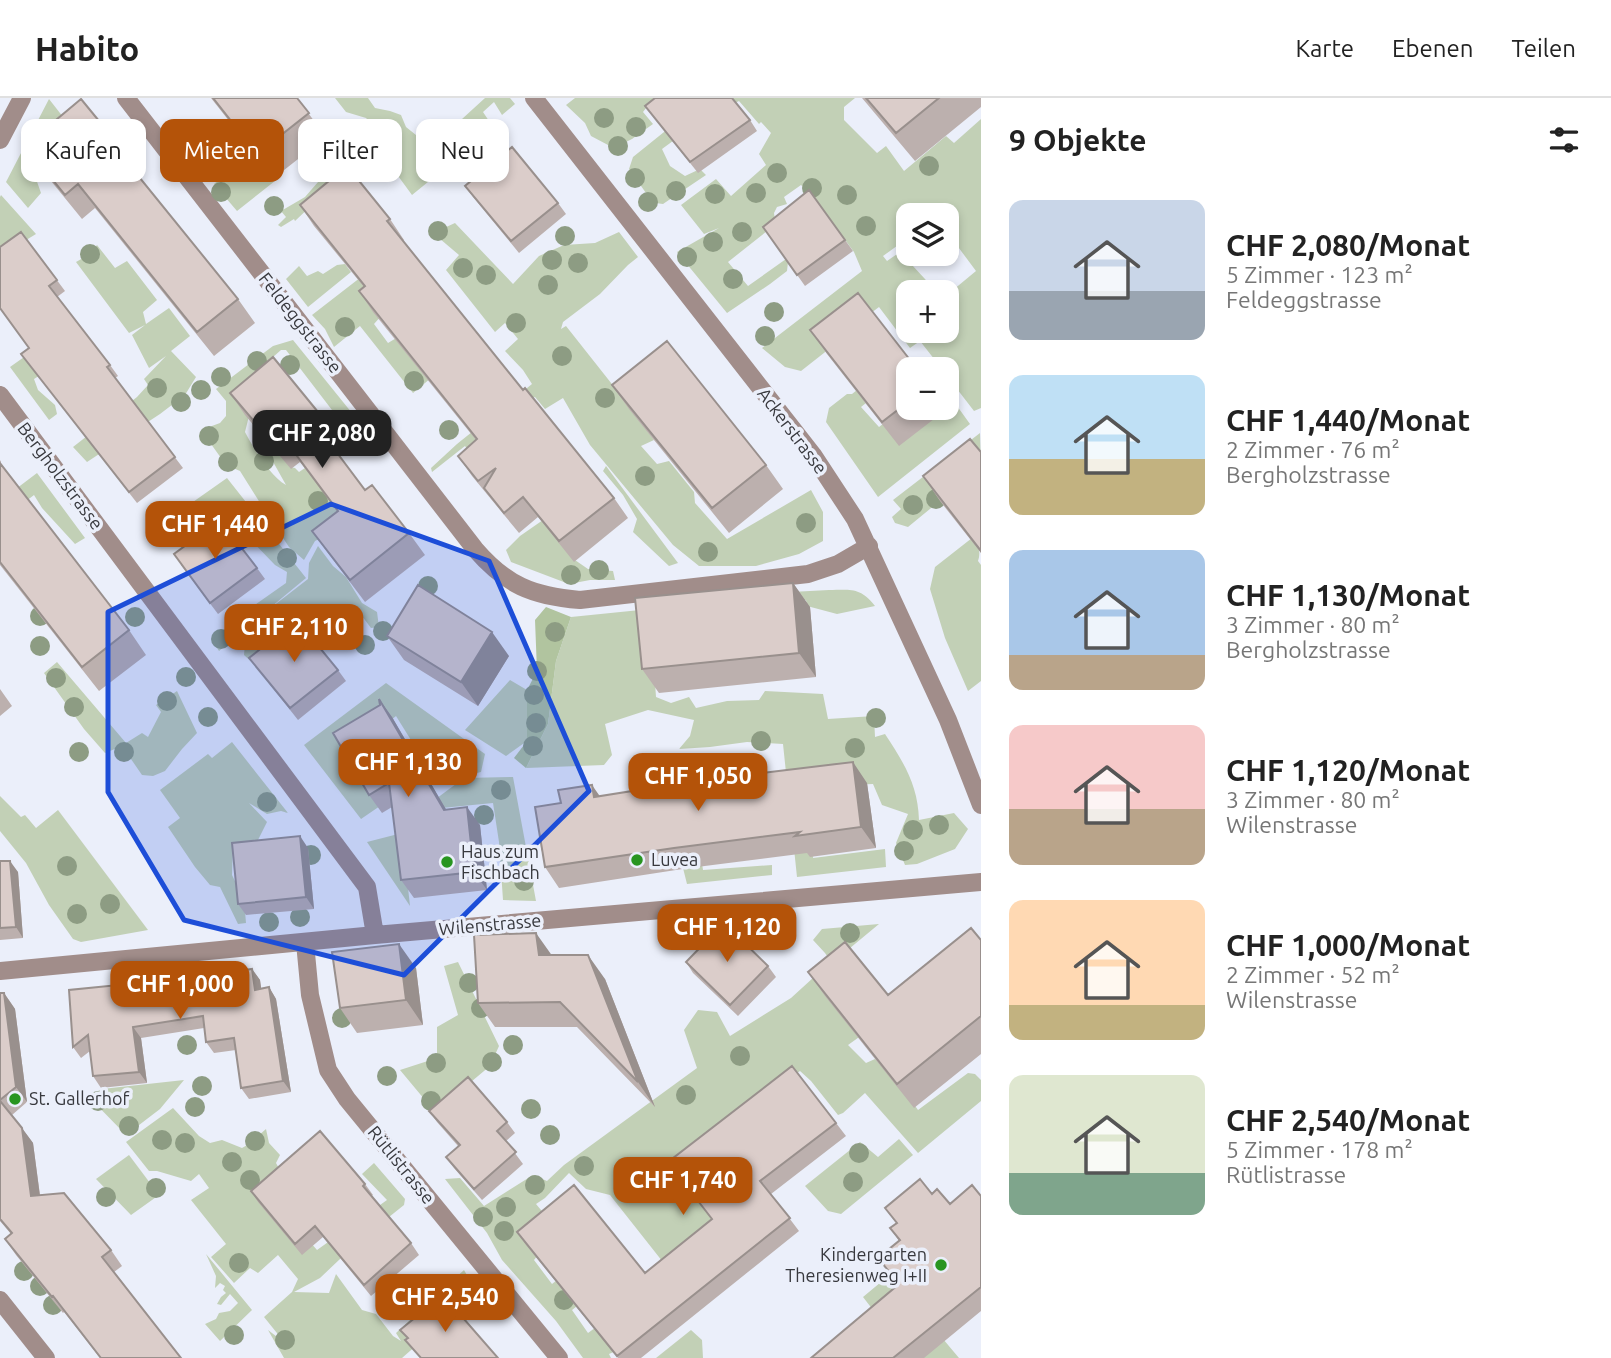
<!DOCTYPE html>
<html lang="de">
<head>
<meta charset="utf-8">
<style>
  body { margin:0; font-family:Ubuntu,sans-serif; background:#f2f2f2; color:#222; height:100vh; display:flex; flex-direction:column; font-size:26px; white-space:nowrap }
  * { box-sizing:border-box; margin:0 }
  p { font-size:23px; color:#767676 }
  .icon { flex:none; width:38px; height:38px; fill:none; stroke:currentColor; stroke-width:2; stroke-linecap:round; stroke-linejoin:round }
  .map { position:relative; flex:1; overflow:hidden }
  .sheet { display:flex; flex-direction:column; background:#fff; width:630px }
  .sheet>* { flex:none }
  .hud { position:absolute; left:21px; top:21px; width:665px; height:63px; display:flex; gap:14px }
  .fabs { position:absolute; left:896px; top:105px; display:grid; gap:14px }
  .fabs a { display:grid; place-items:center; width:63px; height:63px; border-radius:14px; background:#fff; box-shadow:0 4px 10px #0003; font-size:35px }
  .price { position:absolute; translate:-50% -60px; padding:0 16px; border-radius:14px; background:#b45309; color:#fff; font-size:23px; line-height:46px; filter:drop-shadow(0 2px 4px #0008) }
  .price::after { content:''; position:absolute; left:50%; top:42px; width:21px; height:16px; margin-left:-10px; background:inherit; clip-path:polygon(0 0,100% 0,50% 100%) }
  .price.active { background:#222; color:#fff }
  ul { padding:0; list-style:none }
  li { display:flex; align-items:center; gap:21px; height:175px; padding:0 28px }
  li span { display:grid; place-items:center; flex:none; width:196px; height:140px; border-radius:14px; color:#555 }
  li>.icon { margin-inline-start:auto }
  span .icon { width:84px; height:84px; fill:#fffc; stroke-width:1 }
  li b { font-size:30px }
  h2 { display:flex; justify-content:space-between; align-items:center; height:84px; padding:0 28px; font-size:30px }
  .chip { padding:0 24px; border-radius:14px; background:#fff; box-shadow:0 4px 10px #0003; font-size:24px; line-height:63px }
  .chip.active { background:#b45309; color:#fff }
  header { display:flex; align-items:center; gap:42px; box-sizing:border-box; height:98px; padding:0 35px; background:#fff; border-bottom:2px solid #e0e0e0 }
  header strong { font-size:33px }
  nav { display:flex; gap:38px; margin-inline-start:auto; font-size:24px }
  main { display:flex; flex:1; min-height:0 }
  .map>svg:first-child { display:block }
</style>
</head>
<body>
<header>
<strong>Habito</strong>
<nav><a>Karte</a><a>Ebenen</a><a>Teilen</a></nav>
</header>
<main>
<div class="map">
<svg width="981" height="1260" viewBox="0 0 981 1260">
  <rect width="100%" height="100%" fill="#ebeffa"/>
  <!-- green -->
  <path fill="#c2d0b6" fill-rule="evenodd" d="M335,0H368L375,10L390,13L401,17L406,29L421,41L434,37L439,42L485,0H510L515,6L502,17L494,4L483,14L491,26L478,31L453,56L440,43L455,62L412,97L382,56V37L366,20L346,14Z
    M575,0H676L671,4L653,1L643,14L653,26L632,41L618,48L608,47L591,38L585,25L566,7Z
    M731,0H855L844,9V22L877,55L886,48L904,73L946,38L954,45L981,21V310L974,313L947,278V271H942L920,243L910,250L879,209L827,248L829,251L801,273L785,269L762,250L862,173L854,154L815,101L801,87L784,99L787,106L777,109L774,115L777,136L767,133L728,164L748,188L786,161L788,164L787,173L770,186L727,215L677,154L719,130L704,136L681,107L716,81L731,98L766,67L759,56L771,35L761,24L759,26L739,3L735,5ZM908,117H947V134L976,173L947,197V233H908V194H937L900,154L887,163L883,158L908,140Z
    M49,1L74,33L35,78L41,95L28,110L6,84Z
    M669,30L677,40L662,51L670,68L685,78L700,71L706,77L663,106L648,104L646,95L629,71L633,59Z
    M251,54L257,60L264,54L280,79L237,113L214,86Z
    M325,76L341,94L316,103L295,123L294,121L281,129L278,127L286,119L281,113L305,99Z
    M1,97L36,136L0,158V99Z
    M455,125L513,186L539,158L564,147L595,145L619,134L638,159L628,167L600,196L563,224L561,231L566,228L634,314L654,342L641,348L657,366L669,363L694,394L695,405L727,441L811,392L823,414V443L799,456L756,468H699L673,447L590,347L563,300L545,311L535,299L525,303L470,355L465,348L432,374L431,370L457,346L532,286L523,272L505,253L518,241L505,225L495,234L446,172L459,157L433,135Z
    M97,147L115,170L127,163L157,202L143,214L146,226L169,210L190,238L171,253L196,279L185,297L160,316L87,364L73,349L137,299L148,287L144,281L166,258L149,270L132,237L145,227L129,235L76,164L90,156Z
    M383,162L382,217L374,226L388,245L403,236L431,280L413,295L360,228L334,249L325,231L312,217Z
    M345,166L351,174L308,209L286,181L299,168L307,178L318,173L323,176L337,167Z
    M77,224L79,227L45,274L34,281L38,292L55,307L57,316L49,322L10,269L58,235Z
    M293,242L356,320L345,329L286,252H281L256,274L250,314L245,334C254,351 270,378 286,387L267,353L278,345L290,369L295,370L299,374L311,366L344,420L331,435L315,443L304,462L289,449L267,416L240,373L226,367L201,332L220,325L226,318V303L216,291L273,248Z
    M862,288L871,301L861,309L879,329L888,322L941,310H947V305L952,301L970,326L878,399L826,324L829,310L847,296H852Z
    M980,335L981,368L936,401V406L908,429L895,425L892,419L901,411L893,402Z
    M606,368L678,465L669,468L633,434L637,421L623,397L603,373Z
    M37,375L85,440L75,446L42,410L34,397L0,423V403Z
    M227,380L306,480L259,519L308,481L309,465L318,448L333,468L346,479L362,505L377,514L379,529L371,530L362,518L346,524L335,509L329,512L319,521L310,512L284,526L263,546L269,558L256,568L244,557L245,545L237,538L219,553L212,542L252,509L286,485L287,474L275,467L221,411L220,408H215L169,445L156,430Z
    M543,422L572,460L588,471L613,473L615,482H590L569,486L511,464L506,452L520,438Z
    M972,440C979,447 981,454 978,463L981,467V583L968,593L945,540L930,491L935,469Z
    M829,492C851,492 860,489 875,508L837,516L807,508L806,502L763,503L755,496Z
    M650,511L656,599L671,605L689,599L696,610L727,603L759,602L765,593L823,596L828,621L874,618L875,639L885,636C904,665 918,687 919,722L954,715L968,731L955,751L917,766L905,767L896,745L908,716L882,707L873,686L818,688L813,760L885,751L886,769L797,779L783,646L747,644L710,649L679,651L690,638L694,622L648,612L605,626L612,657L604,667L526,670L548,626L556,563L571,519Z
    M57,564L126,645L142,635L148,639L161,614L156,607L177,593L197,635L182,651L165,673L153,678L142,677L122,648L105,655L84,631L44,575Z
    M510,582L527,592V643L506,658L465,632Z
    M386,585L485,656L481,674L473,676L450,649L429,658L424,663L396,618L372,638L380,708L361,721L304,647Z
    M232,644L288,715L281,713L267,716L249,705L267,724L258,742L233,745L232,777L244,802L246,825L238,826L220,789L210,787L195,769L168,729L180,720L160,692L208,656L212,660Z
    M513,679L536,803L503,802L499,744L493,705L421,712L464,680Z
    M0,698L21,719L25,717L36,730L58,712L148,832L81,844L73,841L49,807L26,765L0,733Z
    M697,732L703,772L772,767V777L687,786L679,754Z
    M402,735L410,808L367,744Z
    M879,826L832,865L825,855L813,842L822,831Z
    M458,864L499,948L490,968L435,1014L400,972L437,960V929L458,917L444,868Z
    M825,869L862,937L848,947L866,965L875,961L898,983L918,1012L968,975L975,976L981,982V1003L918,1055L865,995L843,1015L838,1017L811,983L800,973L779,988L725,1129L670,1173L610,1097L586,1091L569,1075L545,1100L536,1106L551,1124L538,1157L534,1162L552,1186L562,1178L581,1205L572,1212L588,1235L599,1227L618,1252L609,1256L611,1260H583L556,1223L502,1162L487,1135L445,1081L460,1080L484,1108L533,1077L547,1083L564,1067L697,970L684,932L698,912L717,914L730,938L791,900Z
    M184,982L160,1011L126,1037L88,998L102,991Z
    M173,1010L199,1038L210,1045L222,1042L242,1050L249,1046L266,1031L269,1045L280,1057L276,1065C292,1093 296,1128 317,1152L387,1102L362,1076L374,1065L405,1101L404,1107L359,1143L320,1180L294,1194L329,1195L336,1176L362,1212L376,1216L393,1238L401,1243L396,1235L464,1172L475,1191L459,1204L456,1203L460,1209L402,1260H284L268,1232L285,1245L264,1219L292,1194L298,1181L278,1157L258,1175L250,1170L234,1185L211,1159L226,1146L191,1102L209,1090L199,1076L191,1083L157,1073H149L126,1044Z
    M899,1041L913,1057L841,1116L828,1113L805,1088L860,1044L878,1059Z
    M129,1057L159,1097L131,1117L96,1081Z
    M206,1156L252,1212L220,1243L205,1226L216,1221L219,1215L230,1213L238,1205L230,1196L221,1207L217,1206L221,1199L226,1195L223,1192L225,1188L220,1185L215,1190L216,1178Z
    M887,1179L895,1196L906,1197L959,1260H910L863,1199Z
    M691,1232L702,1242L703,1260H656Z"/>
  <!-- forest -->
  <path fill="#b1c49f" d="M546,509L571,519L556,563L548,626L526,670L514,660L527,643V592L537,573L535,522Z"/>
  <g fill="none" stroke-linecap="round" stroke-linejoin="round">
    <!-- minor -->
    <path stroke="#a18d8a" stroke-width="18" d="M126,0L475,451C506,487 532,498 580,502L808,476L838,466L869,448
      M534,0L813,357L855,421L948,622L981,707
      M0,42L22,0
      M0,297L367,789L375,837
      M305,845L310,897L328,972L347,1001L559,1260
      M0,873L375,837L981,784
      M0,1202L46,1260"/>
  </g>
  <!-- trees -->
  <g fill="#8d9c83">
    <circle cx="604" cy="20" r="10"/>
    <circle cx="636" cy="29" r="10"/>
    <circle cx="477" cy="38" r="10"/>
    <circle cx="618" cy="48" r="10"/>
    <circle cx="929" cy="68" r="10"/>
    <circle cx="777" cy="75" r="10"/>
    <circle cx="635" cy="80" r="10"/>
    <circle cx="812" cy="90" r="10"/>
    <circle cx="676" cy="93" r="10"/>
    <circle cx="221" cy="94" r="10"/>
    <circle cx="756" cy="95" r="10"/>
    <circle cx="715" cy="96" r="10"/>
    <circle cx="847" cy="97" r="10"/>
    <circle cx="648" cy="104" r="10"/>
    <circle cx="274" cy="108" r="10"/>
    <circle cx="866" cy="128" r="10"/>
    <circle cx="438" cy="133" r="10"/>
    <circle cx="742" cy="134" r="10"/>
    <circle cx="565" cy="138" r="10"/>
    <circle cx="713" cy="144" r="10"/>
    <circle cx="90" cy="156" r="10"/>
    <circle cx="687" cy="159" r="10"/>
    <circle cx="552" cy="162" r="10"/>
    <circle cx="578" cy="165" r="10"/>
    <circle cx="463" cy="170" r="10"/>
    <circle cx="486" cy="177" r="10"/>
    <circle cx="733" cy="181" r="10"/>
    <circle cx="548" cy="187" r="10"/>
    <circle cx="774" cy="214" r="10"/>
    <circle cx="516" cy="225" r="10"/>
    <circle cx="345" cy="229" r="10"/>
    <circle cx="765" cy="238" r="10"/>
    <circle cx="562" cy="258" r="10"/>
    <circle cx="257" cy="263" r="10"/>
    <circle cx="290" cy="267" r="10"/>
    <circle cx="221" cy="279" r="10"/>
    <circle cx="414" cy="283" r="10"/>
    <circle cx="157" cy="290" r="10"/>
    <circle cx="201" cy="292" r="10"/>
    <circle cx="605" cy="300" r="10"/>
    <circle cx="181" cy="304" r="10"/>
    <circle cx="449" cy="332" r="10"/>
    <circle cx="363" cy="333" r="10"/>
    <circle cx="209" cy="338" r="10"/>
    <circle cx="264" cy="363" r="10"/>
    <circle cx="228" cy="364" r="10"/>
    <circle cx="645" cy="378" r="10"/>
    <circle cx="936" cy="401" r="10"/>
    <circle cx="318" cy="403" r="10"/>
    <circle cx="913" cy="407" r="10"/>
    <circle cx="250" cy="420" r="10"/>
    <circle cx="168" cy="421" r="10"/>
    <circle cx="806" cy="425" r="10"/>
    <circle cx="708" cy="454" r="10"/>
    <circle cx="287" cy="460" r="10"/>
    <circle cx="599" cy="472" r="10"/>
    <circle cx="571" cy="477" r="10"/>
    <circle cx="428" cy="488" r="10"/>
    <circle cx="40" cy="518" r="10"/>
    <circle cx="135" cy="519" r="10"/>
    <circle cx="383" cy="533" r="10"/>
    <circle cx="555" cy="534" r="10"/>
    <circle cx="221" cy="541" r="10"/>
    <circle cx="365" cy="547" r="10"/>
    <circle cx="40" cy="548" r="10"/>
    <circle cx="537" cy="573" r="10"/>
    <circle cx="186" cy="579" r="10"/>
    <circle cx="56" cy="580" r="10"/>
    <circle cx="534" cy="597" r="10"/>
    <circle cx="167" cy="603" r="10"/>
    <circle cx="74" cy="609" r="10"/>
    <circle cx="208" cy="619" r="10"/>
    <circle cx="876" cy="620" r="10"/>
    <circle cx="536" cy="625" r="10"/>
    <circle cx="761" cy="643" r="10"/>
    <circle cx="533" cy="648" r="10"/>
    <circle cx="855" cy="650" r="10"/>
    <circle cx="79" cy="654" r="10"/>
    <circle cx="124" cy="654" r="10"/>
    <circle cx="714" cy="667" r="10"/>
    <circle cx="501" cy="692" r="10"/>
    <circle cx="267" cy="704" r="10"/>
    <circle cx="484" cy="717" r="10"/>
    <circle cx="939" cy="727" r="10"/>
    <circle cx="913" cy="732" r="10"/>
    <circle cx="904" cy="753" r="10"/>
    <circle cx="311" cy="757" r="10"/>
    <circle cx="67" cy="768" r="10"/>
    <circle cx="524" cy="783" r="10"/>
    <circle cx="110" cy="806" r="10"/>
    <circle cx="77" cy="816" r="10"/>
    <circle cx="300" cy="819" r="10"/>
    <circle cx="269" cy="824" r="10"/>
    <circle cx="850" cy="835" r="10"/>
    <circle cx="704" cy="843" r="10"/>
    <circle cx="469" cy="885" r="10"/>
    <circle cx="481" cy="910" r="10"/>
    <circle cx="342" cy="920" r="10"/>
    <circle cx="187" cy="947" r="10"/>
    <circle cx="513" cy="947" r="10"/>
    <circle cx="740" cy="958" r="10"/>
    <circle cx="492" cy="964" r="10"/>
    <circle cx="436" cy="965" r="10"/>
    <circle cx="387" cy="978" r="10"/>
    <circle cx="202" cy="988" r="10"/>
    <circle cx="686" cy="997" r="10"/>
    <circle cx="98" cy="1003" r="10"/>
    <circle cx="431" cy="1003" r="10"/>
    <circle cx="195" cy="1009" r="10"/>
    <circle cx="531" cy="1011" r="10"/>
    <circle cx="129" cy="1028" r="10"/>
    <circle cx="550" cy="1037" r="10"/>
    <circle cx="162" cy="1042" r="10"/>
    <circle cx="255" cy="1043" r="10"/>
    <circle cx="185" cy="1045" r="10"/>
    <circle cx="859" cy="1055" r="10"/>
    <circle cx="232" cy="1064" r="10"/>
    <circle cx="584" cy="1068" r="10"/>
    <circle cx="250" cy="1082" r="10"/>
    <circle cx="853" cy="1084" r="10"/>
    <circle cx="535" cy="1087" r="10"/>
    <circle cx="156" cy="1090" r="10"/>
    <circle cx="106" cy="1099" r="10"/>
    <circle cx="506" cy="1109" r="10"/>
    <circle cx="483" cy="1119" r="10"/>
    <circle cx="504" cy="1133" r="10"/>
    <circle cx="239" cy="1165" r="10"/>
    <circle cx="24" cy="1173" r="10"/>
    <circle cx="40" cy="1188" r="10"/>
    <circle cx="564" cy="1202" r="10"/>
    <circle cx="53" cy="1207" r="10"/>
    <circle cx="234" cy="1237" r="10"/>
    <circle cx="285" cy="1242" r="10"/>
  </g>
  <!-- wall -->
  <path fill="#bcb0ae" d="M211,0H297L326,39L274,80Z
    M862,0H981V9L915,63Z
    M645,8L750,22L757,33L698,75Z
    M25,48L122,51L139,75L137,76L238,201L255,225L214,258L95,110L82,121L42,72Z
    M465,88L558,105L566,116L519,155L473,99Z
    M809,92L853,153L805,188L763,129Z
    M300,107L390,121L404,142L403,143L523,292L614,400L628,420L574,464L538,419L519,435L472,378L458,358L476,342L373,214L359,193L364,189L314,128Z
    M21,134L65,193L57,199L110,267L118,278L115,280L183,370L137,405L21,256L28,250Z
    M810,232L908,271V310H946L947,311L899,348L827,256Z
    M612,287L766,367L783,391L729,435L629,311Z
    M230,295L318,314L334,336L327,341L365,392L409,435L425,457L365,504L328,455L312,433L337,413L300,364L291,371L245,317Z
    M981,354V455L940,403L923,378Z
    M0,362L1,364L0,365L129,532L146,557L99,593L0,467Z
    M181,467L257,470L265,481L218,516Z
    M793,485L810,509L816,579L659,595L642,571Z
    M387,538L509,558L478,608L404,562Z
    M249,560L338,572L346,583L298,622Z
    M0,591L12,608L0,618Z
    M379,601L392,619L446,712L480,727L487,792L414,800L401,782L392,709L382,715L369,697L380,607Z
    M867,685L876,750L810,759L807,755L689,770L559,790L545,769L561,705L600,698Z
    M308,750L314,811L246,817L238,806Z
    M0,763L18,774L23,840L0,842Z
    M981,842V956L914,1010L825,898L808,874L888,897Z
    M552,857L605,881L655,1009L577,929H495L478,905Z
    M686,864L768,868L776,879L738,918L693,875Z
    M416,870L423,927L357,935L340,910Z
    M252,871L260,882L261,891L269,889L276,901L291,994L249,1001L241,990L236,952L214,955L206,944L204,930L141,940L147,985L101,990L93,978L90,953L81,960L73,949L130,889Z
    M0,895H4L15,911L27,1004L12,1017L33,1045L40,1097L111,1152L122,1168L114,1174L181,1260H100L64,1214L63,1215L16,1157L5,1141L11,1136L0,1123Z
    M429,1013L507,1024L515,1035L506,1043L523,1066L482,1102L454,1070L446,1059L458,1048L437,1024Z
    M836,1025L846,1038L771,1096L799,1133L641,1260H618L526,1147L517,1134L645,1175L712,1122L668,1064Z
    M365,1086L373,1097L371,1098L411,1145L419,1157L371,1198L323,1139L302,1157L258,1104L251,1093Z
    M932,1096L950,1106L981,1098V1213L924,1260H811L898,1187L878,1160L899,1143L890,1130L896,1125L885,1110Z"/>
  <!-- shaded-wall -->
  <path fill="#99908d" d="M793,485L810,509L816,579L799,555Z
    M492,534L509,558L478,608L461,584Z
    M379,601L392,619L457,730L444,712Z
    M853,664L867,685L876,750L861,729Z
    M592,687L606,707L594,699Z
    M467,709L480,727L487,792L474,774Z
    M300,738L308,750L314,811L306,799Z
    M10,763L18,774L23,840L16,829Z
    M536,835L553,859L539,857Z
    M399,846L416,870L423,927L406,902Z
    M588,857L605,881L655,1009L638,984Z
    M252,871L260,882L263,903L255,892Z
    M269,889L276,901L291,994L283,983Z
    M4,895L15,911L27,1004L16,989Z
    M133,929L141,940L147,985L139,974Z
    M22,1030L33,1045L42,1114L31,1098Z"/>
  <!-- building -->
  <path fill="#dbcdca" stroke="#99908d" stroke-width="2" d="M213,0H297L309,15L257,56Z
    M655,0H732L750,22L690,64L645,8Z
    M866,0H939L896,35Z
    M81,1L122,51L118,53L238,201L197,234L78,86L65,97L25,48Z
    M512,49L558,105L511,143L465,88Z
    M347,68L390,121L387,123L523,292L525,290L614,400L559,443L523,399L504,415L484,390L496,370L478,383L458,358L477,341L359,193L365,188L300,107Z
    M809,92L845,142L797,177L763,129Z
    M21,134L57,182L49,188L110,267L107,269L175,359L129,394L21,256L29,250L0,210V149Z
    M858,195L917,271H908V304L882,324L810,232Z
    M667,243L766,367L712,410L612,287Z
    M273,259L318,314L311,320L365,392L372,387L409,435L350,482L312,433L338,413L285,342L276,349L230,295Z
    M970,341L981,354V453L923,378Z
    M0,365L129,532L82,569L0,464Z
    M220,422L257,470L210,505L174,456Z
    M793,485L799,555L642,571L635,500Z
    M418,487L492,534L461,584L387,538Z
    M297,522L338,572L290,610L249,560Z
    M379,601L444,712L467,709L474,774L401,782L389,685L369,697L333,635L380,607Z
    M853,664L861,729L795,738L800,734L674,750L545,769L535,709L561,705L558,692L592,687L594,699L689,684Z
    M300,738L306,799L238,806L232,745Z
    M0,763H10L16,829L0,830Z
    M724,825L768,868L730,907L686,864Z
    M971,830L981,842V918L897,986L808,874L845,844L888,897Z
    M536,835L539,857H588L638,984L560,904L478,905L474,837Z
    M399,846L406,902L340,910L332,854Z
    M252,871L255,892L269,889L283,983L241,990L234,940L206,944L203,918L133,929L139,974L93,978L88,937L73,949L69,892L128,886V889Z
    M0,895H4L16,989L0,1002Z
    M792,968L836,1025L760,1083L790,1120L617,1258L517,1134L574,1087L645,1175L712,1121L668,1064Z
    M468,979L507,1024L497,1033L516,1054L474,1091L446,1059L460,1047L429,1013Z
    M0,1003L22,1030L31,1098L64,1095L111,1152L102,1159L181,1260H101L53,1198L52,1199L5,1141L12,1135L0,1121Z
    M320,1033L365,1086L363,1088L411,1145L364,1187L315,1128L295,1146L251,1093Z
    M920,1081L932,1096L937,1091L950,1106L972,1087L981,1098V1189L893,1260H811L899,1186L878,1160L900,1142L890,1130L897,1125L885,1110Z
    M443,1197L498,1260H421L405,1242L408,1240L400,1232Z"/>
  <!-- marked area -->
  <path fill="#1d4ed8" fill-opacity="0.2" stroke="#1d4ed8" stroke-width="5" stroke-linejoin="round" d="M331,406L489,463L589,693L404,877L184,822L108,694V514Z"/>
  <!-- markers -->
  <g fill="#289520" stroke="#ebeffa" stroke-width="2.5">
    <circle cx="637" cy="762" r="7"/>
    <circle cx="447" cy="764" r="7"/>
    <circle cx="15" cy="1001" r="7"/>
    <circle cx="941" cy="1167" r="7"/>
  </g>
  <g text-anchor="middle" stroke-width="7" stroke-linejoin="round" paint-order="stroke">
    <!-- street labels -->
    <g font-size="18" fill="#38393e" stroke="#ebeffa">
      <text transform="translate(300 225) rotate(52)" y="6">Feldeggstrasse</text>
      <text transform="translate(792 333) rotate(53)" y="6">Ackerstrasse</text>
      <text transform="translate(60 378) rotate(53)" y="6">Bergholzstrasse</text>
      <text transform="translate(490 827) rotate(-5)" y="6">Wilenstrasse</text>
      <text transform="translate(401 1067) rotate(51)" y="6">Rütlistrasse</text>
    </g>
    <!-- poi labels -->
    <g font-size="18" fill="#38393e" stroke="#ebeffa" text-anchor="start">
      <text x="461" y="760">Haus zum<tspan x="461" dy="21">Fischbach</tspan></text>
      <text x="651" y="768">Luvea</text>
      <text x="29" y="1007">St. Gallerhof</text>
      <text x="927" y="1163" text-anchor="end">Kindergarten<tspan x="927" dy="21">Theresienweg I+II</tspan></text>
    </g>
  </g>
</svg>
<div class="fabs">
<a><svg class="icon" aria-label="layers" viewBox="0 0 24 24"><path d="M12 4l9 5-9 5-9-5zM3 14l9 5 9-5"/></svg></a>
<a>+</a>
<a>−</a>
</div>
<b class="price active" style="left:322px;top:372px">CHF 2,080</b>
<b class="price" style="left:215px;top:463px">CHF 1,440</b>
<b class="price" style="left:294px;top:566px">CHF 2,110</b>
<b class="price" style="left:408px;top:701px">CHF 1,130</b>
<b class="price" style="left:698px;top:715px">CHF 1,050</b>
<b class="price" style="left:727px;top:866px">CHF 1,120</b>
<b class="price" style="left:180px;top:923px">CHF 1,000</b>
<b class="price" style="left:683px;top:1119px">CHF 1,740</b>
<b class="price" style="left:445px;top:1236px">CHF 2,540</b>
<div class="hud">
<a class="chip">Kaufen</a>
<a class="chip active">Mieten</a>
<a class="chip">Filter</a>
<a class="chip">Neu</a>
</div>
</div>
<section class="sheet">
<h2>9 Objekte<svg class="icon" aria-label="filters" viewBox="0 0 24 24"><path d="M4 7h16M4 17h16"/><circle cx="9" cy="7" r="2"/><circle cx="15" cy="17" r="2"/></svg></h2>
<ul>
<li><span style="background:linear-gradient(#c9d6e8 65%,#9aa5b1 0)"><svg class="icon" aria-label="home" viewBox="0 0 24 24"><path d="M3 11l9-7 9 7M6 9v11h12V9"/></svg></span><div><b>CHF 2,080/Monat</b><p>5 Zimmer · 123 m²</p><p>Feldeggstrasse</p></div></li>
<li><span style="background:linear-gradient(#bfe0f5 60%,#c2b280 0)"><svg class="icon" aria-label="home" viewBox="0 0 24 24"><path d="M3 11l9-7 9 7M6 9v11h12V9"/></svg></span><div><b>CHF 1,440/Monat</b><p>2 Zimmer · 76 m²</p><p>Bergholzstrasse</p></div></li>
<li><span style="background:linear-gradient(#a9c7e8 75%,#b9a48a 0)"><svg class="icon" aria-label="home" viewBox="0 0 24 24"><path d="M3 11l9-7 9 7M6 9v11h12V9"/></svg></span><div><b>CHF 1,130/Monat</b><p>3 Zimmer · 80 m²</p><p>Bergholzstrasse</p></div></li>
<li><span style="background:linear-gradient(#f6c9c9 60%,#b9a48a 0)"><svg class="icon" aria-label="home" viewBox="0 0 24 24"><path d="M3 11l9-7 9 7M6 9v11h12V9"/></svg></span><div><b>CHF 1,120/Monat</b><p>3 Zimmer · 80 m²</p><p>Wilenstrasse</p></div></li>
<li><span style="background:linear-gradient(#ffd9b3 75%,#c2b280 0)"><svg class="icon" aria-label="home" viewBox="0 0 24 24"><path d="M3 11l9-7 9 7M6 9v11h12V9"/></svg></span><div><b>CHF 1,000/Monat</b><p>2 Zimmer · 52 m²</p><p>Wilenstrasse</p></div></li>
<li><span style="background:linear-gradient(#dfe7d0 70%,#7fa58c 0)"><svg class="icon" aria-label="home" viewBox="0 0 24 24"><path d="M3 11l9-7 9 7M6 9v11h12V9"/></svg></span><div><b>CHF 2,540/Monat</b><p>5 Zimmer · 178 m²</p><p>Rütlistrasse</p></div></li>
</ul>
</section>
</main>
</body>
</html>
